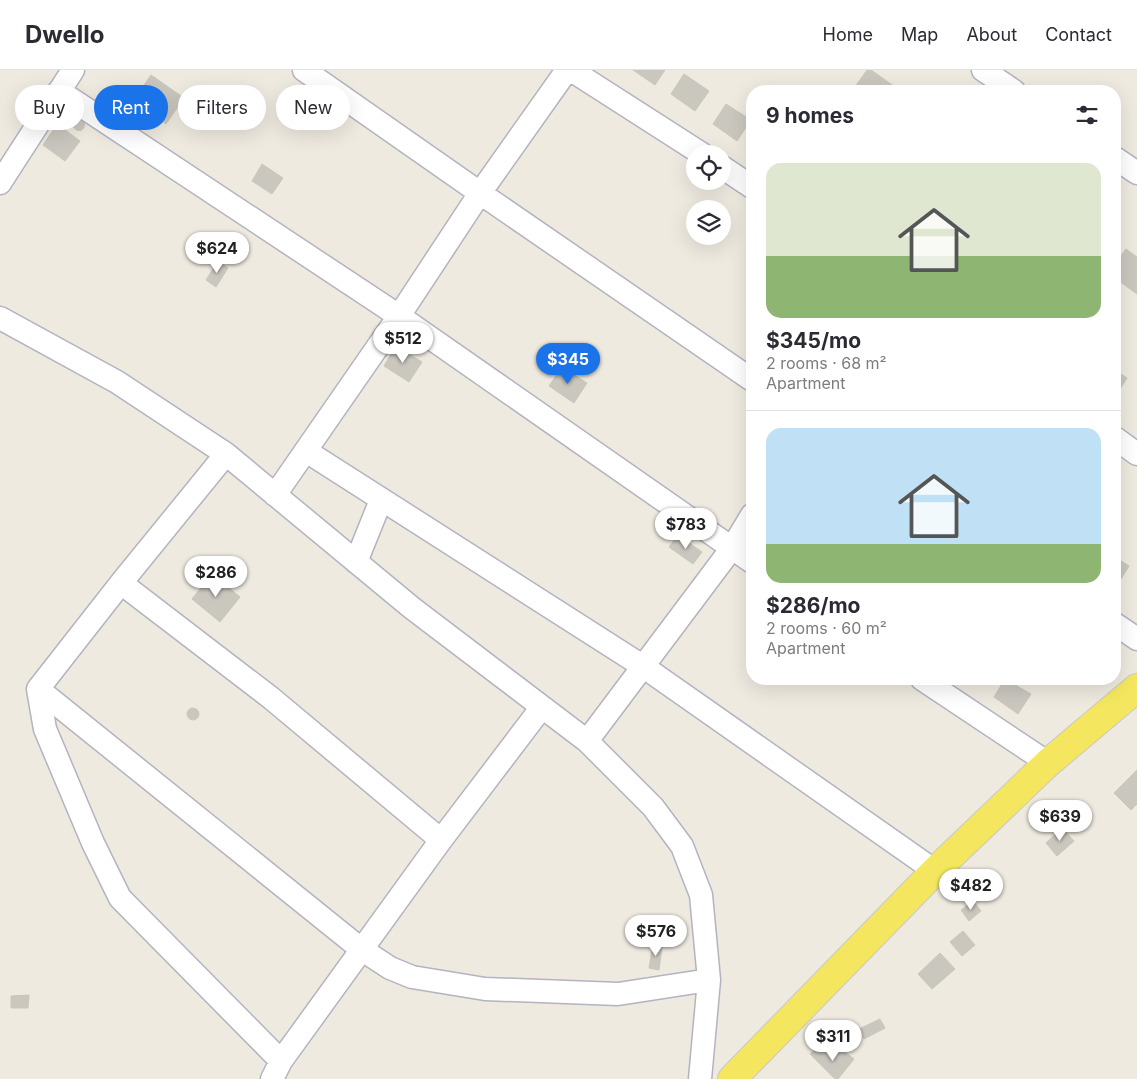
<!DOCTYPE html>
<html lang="en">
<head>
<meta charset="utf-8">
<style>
  body { margin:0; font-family:Inter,sans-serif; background:#f7f7f7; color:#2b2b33; height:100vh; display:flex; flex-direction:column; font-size:19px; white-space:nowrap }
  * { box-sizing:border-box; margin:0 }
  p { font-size:16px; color:#7c7c81 }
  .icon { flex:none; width:28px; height:28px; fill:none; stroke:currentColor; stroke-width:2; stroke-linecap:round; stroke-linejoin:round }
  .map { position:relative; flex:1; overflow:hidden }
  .drawer { position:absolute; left:746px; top:15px; width:375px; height:600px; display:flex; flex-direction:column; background:#fff; border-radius:20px; box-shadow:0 5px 20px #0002 }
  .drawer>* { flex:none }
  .banner { position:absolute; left:15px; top:15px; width:475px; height:45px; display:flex; gap:10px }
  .controls { position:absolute; left:686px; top:75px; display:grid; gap:10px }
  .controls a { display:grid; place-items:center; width:45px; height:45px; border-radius:50%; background:#fff; box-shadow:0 5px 20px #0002; font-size:25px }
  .price { position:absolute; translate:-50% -42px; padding:0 11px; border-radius:18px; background:#fff; color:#222; font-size:16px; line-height:32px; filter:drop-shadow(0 1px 2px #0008) }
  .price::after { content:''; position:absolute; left:50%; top:30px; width:15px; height:11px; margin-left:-8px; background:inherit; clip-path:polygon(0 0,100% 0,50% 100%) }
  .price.current { background:#1a73e8; color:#fff }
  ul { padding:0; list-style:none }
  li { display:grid; align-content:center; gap:10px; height:265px; padding:0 20px }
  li+li { border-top:1px solid #e1e1e2 }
  li span { display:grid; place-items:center; height:155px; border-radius:15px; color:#555 }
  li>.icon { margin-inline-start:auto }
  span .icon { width:90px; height:90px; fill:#fffc; stroke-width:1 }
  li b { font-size:21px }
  h2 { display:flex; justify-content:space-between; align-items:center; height:60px; padding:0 20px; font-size:21px }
  .pill { padding:0 18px; border-radius:22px; background:#fff; box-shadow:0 5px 20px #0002; font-size:18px; line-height:45px }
  .pill.current { background:#1a73e8; color:#fff }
  header { display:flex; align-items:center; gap:30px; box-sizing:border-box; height:70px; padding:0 25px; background:#fff; border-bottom:1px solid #e1e1e2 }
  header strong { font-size:24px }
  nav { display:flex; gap:28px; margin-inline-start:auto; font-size:18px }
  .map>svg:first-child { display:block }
</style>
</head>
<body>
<header>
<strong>Dwello</strong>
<nav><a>Home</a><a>Map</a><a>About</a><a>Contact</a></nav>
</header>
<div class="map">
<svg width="1137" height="1009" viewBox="0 0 1137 1009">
  <rect width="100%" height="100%" fill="#efeae0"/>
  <!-- building -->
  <path fill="#cac7bf" stroke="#cac7b9" d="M633,0H665L655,15Z
    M867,0H871L901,21H852Z
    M684,4L709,21L695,41L671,24Z
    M151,5L184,28L166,54L133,31Z
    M726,34L751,50L737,71L713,54Z
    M73.5 55a5.5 5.5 0 1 1 11 0a5.5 5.5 0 1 1-11 0Z
    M57,54L80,71L65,91L43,75Z
    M262,94L283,108L272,124L252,111Z
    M1126,179L1137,187V224L1115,208V194Z
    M218,191L228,198L216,217L206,210Z
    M396,276L422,292L409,312L384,296Z
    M562,297L587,313L574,333L549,316Z
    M1115,300L1127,308L1115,327Z
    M678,465L702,482L693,494L669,477Z
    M1115,487L1129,496L1116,517L1115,516Z
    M212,504L240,527L220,552L192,529Z
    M1005,609L1031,624L1018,644L994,627Z
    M187 644a6 6 0 1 1 12 0a6 6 0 1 1-12 0Z
    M1137,700V734L1131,740L1114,723Z
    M1062,758L1074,771L1057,786L1046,773Z
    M973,831L981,841L969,851L961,840Z
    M963,861L975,875L962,886L950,872Z
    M653,874L662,876L659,900L649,898Z
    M940,883L955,899L932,919L918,904Z
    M29,925L28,938H11V926Z
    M880,949L885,958L864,969L859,959Z
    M819,975L833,989L841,979L854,989L838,1009L834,1008L810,984Z"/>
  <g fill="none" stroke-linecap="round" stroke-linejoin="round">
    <defs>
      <path id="street" d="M304,0L480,123L567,0
        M571,0L702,84
        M983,0L1014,21
        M59,21L399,246L752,492
        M1115,88L1137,103
        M722,97L752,117
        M0,113L73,0
        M0,248L117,312L226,384L412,538L587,671L653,737L682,776L701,825L709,910L700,1009
        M1115,368L1137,384
        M306,381L644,597L935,801
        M226,384L121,513L271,628L441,770
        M275,425L399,246L480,123L752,310
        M356,492L381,430
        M121,513L38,619L45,659L93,773L120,828L281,991
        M1115,554L1137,569
        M922,609L1048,693
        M38,619L361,879L390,898L412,907L485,919L618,924L709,910
        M587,671L732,478L752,445
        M272,1009L281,991L441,770L542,637"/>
      <path id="primary" d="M732,1009L935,801L1048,693L1137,618"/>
    </defs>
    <!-- street casing -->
    <use href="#street" stroke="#b3b3c1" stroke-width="25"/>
    <!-- primary casing -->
    <use href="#primary" stroke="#c8c8c8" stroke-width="30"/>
    <!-- street -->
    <use href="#street" stroke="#fff" stroke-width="22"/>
    <!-- primary -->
    <use href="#primary" stroke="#f4e75f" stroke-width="28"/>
  </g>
</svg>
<div class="controls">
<a><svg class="icon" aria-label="locate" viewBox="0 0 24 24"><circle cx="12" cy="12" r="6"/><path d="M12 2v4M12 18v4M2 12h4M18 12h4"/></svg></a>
<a><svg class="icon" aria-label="layers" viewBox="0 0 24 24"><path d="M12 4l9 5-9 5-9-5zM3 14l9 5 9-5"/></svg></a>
</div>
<b class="price" style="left:217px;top:204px">$624</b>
<b class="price" style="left:403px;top:294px">$512</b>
<b class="price current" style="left:568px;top:315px">$345</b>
<b class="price" style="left:686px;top:480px">$783</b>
<b class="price" style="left:216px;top:528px">$286</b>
<b class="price" style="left:1060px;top:772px">$639</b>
<b class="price" style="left:971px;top:841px">$482</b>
<b class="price" style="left:656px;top:887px">$576</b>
<b class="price" style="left:833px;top:992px">$311</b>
<div class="banner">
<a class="pill">Buy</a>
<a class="pill current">Rent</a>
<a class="pill">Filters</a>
<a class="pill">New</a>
</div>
<section class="drawer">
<h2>9 homes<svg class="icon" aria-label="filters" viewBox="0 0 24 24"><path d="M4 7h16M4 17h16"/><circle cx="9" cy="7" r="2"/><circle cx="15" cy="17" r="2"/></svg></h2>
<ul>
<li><span style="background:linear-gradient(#dfe7d0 60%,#8fb573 0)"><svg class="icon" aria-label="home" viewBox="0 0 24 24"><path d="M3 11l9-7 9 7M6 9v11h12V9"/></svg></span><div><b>$345/mo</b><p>2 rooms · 68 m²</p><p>Apartment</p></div></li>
<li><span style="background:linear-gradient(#bfe0f5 75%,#8fb573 0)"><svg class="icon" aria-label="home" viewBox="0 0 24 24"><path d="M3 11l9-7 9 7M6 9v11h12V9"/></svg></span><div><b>$286/mo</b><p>2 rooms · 60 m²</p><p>Apartment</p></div></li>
</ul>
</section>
</div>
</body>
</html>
